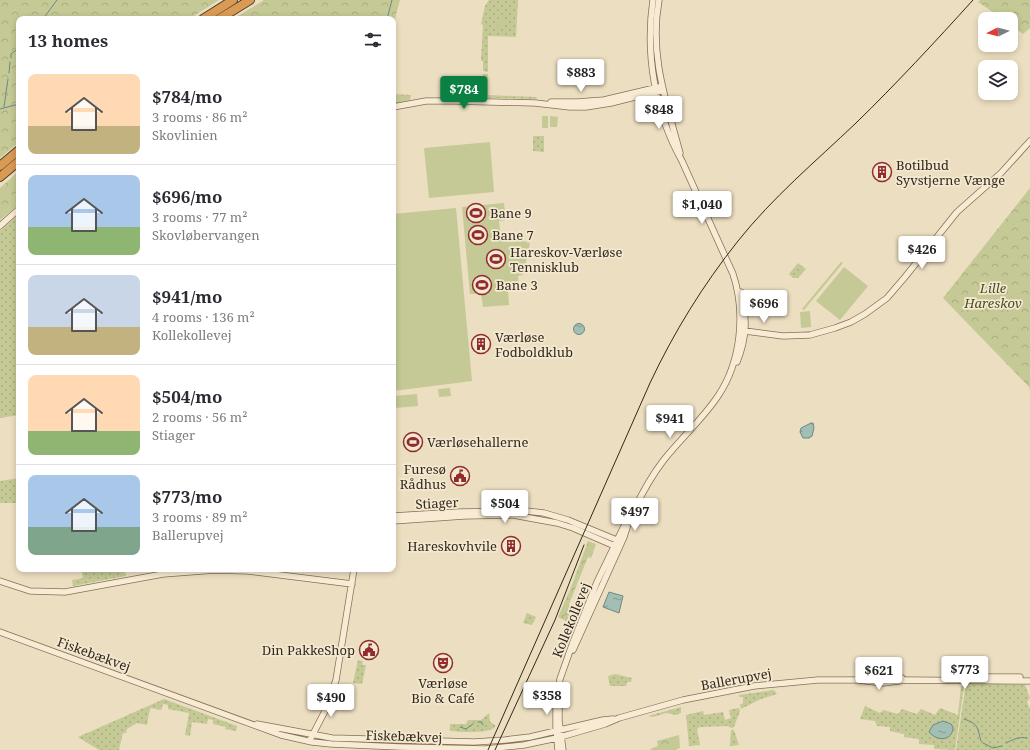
<!DOCTYPE html>
<html lang="en">
<head>
<meta charset="utf-8">
<style>
  body { margin:0; font-family:"Noto Serif",serif; background:#f2f2f3; color:#2b2b33; height:100vh; display:flex; flex-direction:column; font-size:15px; white-space:nowrap }
  * { box-sizing:border-box; margin:0 }
  p { font-size:13px; color:#7c7c81 }
  .icon { flex:none; width:22px; height:22px; fill:none; stroke:currentColor; stroke-width:2; stroke-linecap:round; stroke-linejoin:round }
  .map { position:relative; flex:1; overflow:hidden }
  .details { position:absolute; left:16px; top:16px; width:380px; height:556px; display:flex; flex-direction:column; background:#fff; border-radius:8px; box-shadow:0 2px 6px #0003 }
  .details>* { flex:none }
  .needle { width:26px; rotate:264deg }
  .fabs { position:absolute; left:978px; top:12px; display:grid; gap:8px }
  .fabs a { display:grid; place-items:center; width:40px; height:40px; border-radius:8px; background:#fff; box-shadow:0 2px 6px #0003; font-size:20px }
  .price { position:absolute; translate:-50% -34px; padding:0 9px; border-radius:4px; background:#fff; color:#222; font-size:13px; line-height:26px; filter:drop-shadow(0 1px 2px #0008) }
  .price::after { content:''; position:absolute; left:50%; top:24px; width:12px; height:9px; margin-left:-6px; background:inherit; clip-path:polygon(0 0,100% 0,50% 100%) }
  .price.current { background:#0b8043; color:#fff }
  ul { padding:0; list-style:none }
  li { display:flex; align-items:center; gap:12px; height:100px; padding:0 12px }
  li+li { border-top:1px solid #e1e1e2 }
  li span { display:grid; place-items:center; flex:none; width:112px; height:80px; border-radius:8px; color:#555 }
  li>.icon { margin-inline-start:auto }
  span .icon { width:48px; height:48px; fill:#fffc; stroke-width:1 }
  li b { font-size:17px }
  h2 { display:flex; justify-content:space-between; align-items:center; height:48px; padding:0 12px; font-size:17px }
  .map>svg:first-child { display:block }
</style>
</head>
<body>
<div class="map">
<svg width="1030" height="750" viewBox="0 0 1030 750">
  <defs>
    <pattern id="grass-dots" width="8" height="8" patternUnits="userSpaceOnUse"><rect width="8" height="8" fill="#c4c995"/><path d="M2 2h.1M6 6h.1" fill="none" stroke="#a9ad80" stroke-width="1.8" stroke-linecap="round"/></pattern>
    <pattern id="forest-crowns" width="20" height="18" patternUnits="userSpaceOnUse"><rect width="20" height="18" fill="#c4c995"/><path d="M2 6a3 3 0 1 1 6 0M12 15a3 3 0 1 1 6 0" fill="none" stroke="#a9ad80"/></pattern>
    <pattern id="water-ripples" width="26" height="14" patternUnits="userSpaceOnUse"><rect width="26" height="14" fill="#a3beb5"/><path d="M2 4q2-2 4 0t4 0M15 11q2-2 4 0t4 0" fill="none" stroke="#869a93"/></pattern>
  </defs>
  <rect width="100%" height="100%" fill="#ecdec0"/>
  <!-- grass -->
  <path fill="url(#grass-dots)" d="M489,0H518L516,37L488,36V72L483,71V61H481L483,25L481,24L485,6Z
    M483,74H488V95L536,97L537,99L462,97L459,93L460,77H483Z
    M533,136H544V152L533,151Z
    M19,214V415L0,418V231Z
    M798,263L806,269L798,278H793L789,274Z
    M19,478V503H0V481Z
    M81,569H124L126,576L73,586L72,580L83,578Z
    M565,603L578,609L574,626L559,617Z
    M527,613L536,617L532,625L523,623Z
    M358,660L363,661L362,665H366L362,684L353,683Z
    M615,674L632,678L631,682H627L626,686H610L608,676Z
    M966,683L1025,685L1030,698L1027,702L1030,709V750H956Z
    M961,686H964L955,750L934,749V745L919,744V739L904,737V734L890,731V727L877,726L875,721L860,719L865,706L880,713L883,710L898,714L902,709L917,714L921,709L935,715L940,708L958,715Z
    M774,690L777,694L761,699L741,709L740,705L743,703V697H739V695Z
    M164,699L237,726L236,731L225,729L226,727L213,724V720L208,719L207,724L192,722L190,736L185,735L189,713L168,709V705L163,704L161,710L150,708L147,725L137,723L127,729L126,733H123L119,750H99L78,737Z
    M681,707V713L677,715L666,713L653,717L648,716Z
    M739,708L740,711L734,727L731,728L728,726L700,727L697,729L700,745L689,746L686,715L703,711L704,715L723,712L725,720L731,718L729,710Z
    M489,713L490,722L495,725V727C488,734 462,732 451,731L450,730V724H466L468,720H481Z
    M731,730H734L739,745L730,746Z"/>
  <!-- forest -->
  <path fill="url(#forest-crowns)" d="M0,0H219L189,19H19V142L0,158Z
    M264,0H400L393,26V19H233Z
    M980,0H1030V28L1023,34L1011,25V19H1003L978,2Z
    M393,94L411,95L410,100L393,104Z
    M19,171V204L0,220V188Z
    M1030,188V390L1029,387L943,298Z
    M588,541L596,544L591,558L588,557L563,619L558,617L570,590Z
    M679,735L680,748L675,750H651L650,749L658,746L657,741Z"/>
  <!-- pitch -->
  <path fill="#c4c995" d="M499,14L505,15L504,29H497Z
    M542,116H548V128H542Z
    M550,116L558,117L557,127H550Z
    M490,142L494,192L429,198L424,148Z
    M504,203L506,220L499,221L501,241L519,240L530,243L523,275L518,276L519,289L508,290L509,305L483,307L481,294H470L462,207Z
    M456,208L472,381L393,391V214Z
    M841,262L843,263L804,310L802,309Z
    M844,267L868,286L840,320L816,301Z
    M810,311L811,327L801,328L800,312Z
    M450,388L451,396L439,397L438,389Z
    M417,394L418,406L395,408L394,396Z"/>
  <!-- water -->
  <path fill="url(#water-ripples)" stroke="#6b8b82" d="M573.5 329a5.5 5.5 0 1 1 11 0a5.5 5.5 0 1 1-11 0Z
    M811,423H813L814,428L812,436L809,438H803L800,432L801,428Z
    M609,592L623,596L619,613L603,607Z
    M943,721L951,724L953,727C953,741 937,742 929,732L933,725Z"/>
  <g fill="none" stroke-linecap="round" stroke-linejoin="round">
    <!-- stream -->
    <path stroke="#6b8b82" stroke-width="1" d="M43,19L57,0
      M387,19L392,0
      M11,58V54L19,48
      M9,73L10,62
      M393,97H394
      M4,107L8,79
      M0,109L19,104
      M964,719C979,724 977,727 981,741
      M478,722H481L483,725
      M460,727L466,729L473,724
      M983,743L993,748L1002,746
      M1006,743C1012,740 1020,736 1027,738"/>
    <defs>
      <path id="tertiary" d="M659,0C649,54 666,101 680,153
        M551,102H577L604,100L659,87
        M393,107L426,101H454L535,103L570,107H586L611,103L647,94L662,91
        M0,226L19,209
        M740,332L745,331L783,336L810,335L835,328L851,322L865,314L887,298L905,277L957,212L1001,173L1030,141
        M737,362C747,337 747,318 741,292
        M393,516L459,512L526,511L544,513L568,520L619,541
        M393,521L464,516L513,515L557,523L573,528L617,547
        M0,581L30,591L65,592L163,574L215,570L248,571L352,584
        M0,632L281,735L312,742L331,744L400,747L485,749L524,745L557,738L605,724L619,718L683,700L754,686L818,680H858L883,683L906,680L1030,681
        M573,650L624,537L630,518
        M982,677H1020
        M861,680L878,676L902,678
        M559,706V721L563,750
        M257,724L332,738L474,742L505,740L530,737L603,720L613,719
        M311,738L326,709L336,680L354,569
        M558,750L556,727V702L560,679L573,642L597,582L626,522L631,516C640,497 650,478 663,461C680,439 702,420 718,396C741,362 746,313 733,274L682,161C655,113 645,54 653,0"/>
      <path id="motorway" d="M203,19L233,0
        M219,19L250,0
        M0,166L19,150
        M0,177L19,161"/>
    </defs>
    <!-- tertiary casing -->
    <use href="#tertiary" stroke="#846f59" stroke-width="7"/>
    <!-- motorway casing -->
    <use href="#motorway" stroke="#523d2d" stroke-width="10"/>
    <!-- tertiary -->
    <use href="#tertiary" stroke="#f7ebd3" stroke-width="5.5"/>
    <!-- motorway -->
    <use href="#motorway" stroke="#d99a54" stroke-width="8"/>
    <!-- tram -->
    <path stroke="#34281d" stroke-width="1" d="M488,750L650,383C674,332 703,285 738,241C773,197 815,162 856,123C896,84 935,42 973,0
      M495,750L555,620L584,545"/>
  </g>
  <!-- icons -->
  <defs>
    <symbol id="building-ring" viewBox="-11 -11 22 22"><circle r="9.5" fill="#f3e8d0" stroke="#902c2f" stroke-width="1.5"/><path d="M-4-6H4V6H1V3H-1V6H-4ZM-2.5-4.3h1.7v1.8h-1.7ZM.8-4.3h1.7v1.8H.8ZM-2.5-1h1.7V.8h-1.7ZM.8-1h1.7V.8H.8Z" fill="#902c2f"/></symbol>
    <symbol id="stadium-ring" viewBox="-11 -11 22 22"><circle r="9.5" fill="#f3e8d0" stroke="#902c2f" stroke-width="1.5"/><path d="M0-5a6.5 5 0 1 0 0 10a6.5 5 0 1 0 0-10ZM-3.5-1.8h7v3.6h-7Z" fill="#902c2f"/></symbol>
    <symbol id="civic-ring" viewBox="-11 -11 22 22"><circle r="9.5" fill="#f3e8d0" stroke="#902c2f" stroke-width="1.5"/><path d="M-.6-6.5H3V-4.5H.6V-3L4-1V1h2V6H-6V1h2V-1L-.6-3ZM-1.2 2.5V6h2.4V2.5Z" fill="#902c2f"/></symbol>
    <symbol id="theatre-ring" viewBox="-11 -11 22 22"><circle r="9.5" fill="#f3e8d0" stroke="#902c2f" stroke-width="1.5"/><path d="M-5-5.5Q0-4 5-5.5V0Q5 5 0 6Q-5 5-5 0ZM-3.3-2.5H-1v1.5H-3.3ZM1-2.5H3.3v1.5H1ZM-2.8 1Q0 5.5 2.8 1Z" fill="#902c2f"/></symbol>
  </defs>
  <g fill-rule="evenodd">
    <use href="#building-ring" x="871" y="161" width="22" height="22"/>
    <use href="#stadium-ring" x="465" y="202" width="22" height="22"/>
    <use href="#stadium-ring" x="467" y="224" width="22" height="22"/>
    <use href="#stadium-ring" x="485" y="248" width="22" height="22"/>
    <use href="#stadium-ring" x="471" y="274" width="22" height="22"/>
    <use href="#building-ring" x="470" y="333" width="22" height="22"/>
    <use href="#stadium-ring" x="402" y="431" width="22" height="22"/>
    <use href="#civic-ring" x="449" y="465" width="22" height="22"/>
    <use href="#building-ring" x="500" y="535" width="22" height="22"/>
    <use href="#civic-ring" x="358" y="639" width="22" height="22"/>
    <use href="#theatre-ring" x="432" y="652" width="22" height="22"/>
  </g>
  <g text-anchor="middle" stroke-width="3.5" stroke-linejoin="round" paint-order="stroke">
    <!-- poi labels -->
    <g font-size="13" fill="#34281d" stroke="#f3e8d0" text-anchor="start">
      <text x="896" y="170">Botilbud<tspan x="896" dy="15">Syvstjerne Vænge</tspan></text>
      <text x="490" y="218">Bane 9</text>
      <text x="492" y="240">Bane 7</text>
      <text x="510" y="257">Hareskov-Værløse<tspan x="510" dy="15">Tennisklub</tspan></text>
      <text x="496" y="290">Bane 3</text>
      <text x="495" y="342">Værløse<tspan x="495" dy="15">Fodboldklub</tspan></text>
      <text x="427" y="447">Værløsehallerne</text>
      <text x="446" y="474" text-anchor="end">Furesø<tspan x="446" dy="15">Rådhus</tspan></text>
      <text x="497" y="551" text-anchor="end">Hareskovhvile</text>
      <text x="355" y="655" text-anchor="end">Din PakkeShop</text>
      <text x="443" y="688" text-anchor="middle">Værløse<tspan x="443" dy="15">Bio &amp; Café</tspan></text>
    </g>
    <!-- park labels -->
    <g font-size="13" font-style="italic" fill="#465024" stroke="#f3e8d0">
      <text x="993" y="293">Lille<tspan x="993" dy="15">Hareskov</tspan></text>
    </g>
    <!-- street labels -->
    <g font-size="13" fill="#34281d" stroke="#f3e8d0">
      <text transform="translate(437 503) rotate(-3)" y="5">Stiager</text>
      <text transform="translate(571 620) rotate(-68)" y="5">Kollekollevej</text>
      <text transform="translate(94 654) rotate(20)" y="5">Fiskebækvej</text>
      <text transform="translate(736 679) rotate(-10)" y="5">Ballerupvej</text>
      <text transform="translate(404 736) rotate(2)" y="5">Fiskebækvej</text>
    </g>
  </g>
</svg>
<div class="fabs">
<a><svg class="needle" viewBox="-14 -14 28 28"><path d="M0-13l5 13h-10z" fill="#e53935"/><path d="M0 13l5-13h-10z" fill="#7c7c81"/></svg></a>
<a><svg class="icon" aria-label="layers" viewBox="0 0 24 24"><path d="M12 4l9 5-9 5-9-5zM3 14l9 5 9-5"/></svg></a>
</div>
<b class="price" style="left:581px;top:93px">$883</b>
<b class="price current" style="left:464px;top:110px">$784</b>
<b class="price" style="left:659px;top:130px">$848</b>
<b class="price" style="left:702px;top:225px">$1,040</b>
<b class="price" style="left:922px;top:270px">$426</b>
<b class="price" style="left:764px;top:324px">$696</b>
<b class="price" style="left:670px;top:439px">$941</b>
<b class="price" style="left:505px;top:524px">$504</b>
<b class="price" style="left:635px;top:532px">$497</b>
<b class="price" style="left:965px;top:690px">$773</b>
<b class="price" style="left:879px;top:691px">$621</b>
<b class="price" style="left:547px;top:716px">$358</b>
<b class="price" style="left:331px;top:718px">$490</b>
<section class="details">
<h2>13 homes<svg class="icon" aria-label="filters" viewBox="0 0 24 24"><path d="M4 7h16M4 17h16"/><circle cx="9" cy="7" r="2"/><circle cx="15" cy="17" r="2"/></svg></h2>
<ul>
<li><span style="background:linear-gradient(#ffd9b3 65%,#c2b280 0)"><svg class="icon" aria-label="home" viewBox="0 0 24 24"><path d="M3 11l9-7 9 7M6 9v11h12V9"/></svg></span><div><b>$784/mo</b><p>3 rooms · 86 m²</p><p>Skovlinien</p></div></li>
<li><span style="background:linear-gradient(#a9c7e8 65%,#8fb573 0)"><svg class="icon" aria-label="home" viewBox="0 0 24 24"><path d="M3 11l9-7 9 7M6 9v11h12V9"/></svg></span><div><b>$696/mo</b><p>3 rooms · 77 m²</p><p>Skovløbervangen</p></div></li>
<li><span style="background:linear-gradient(#c9d6e8 65%,#c2b280 0)"><svg class="icon" aria-label="home" viewBox="0 0 24 24"><path d="M3 11l9-7 9 7M6 9v11h12V9"/></svg></span><div><b>$941/mo</b><p>4 rooms · 136 m²</p><p>Kollekollevej</p></div></li>
<li><span style="background:linear-gradient(#ffd9b3 70%,#8fb573 0)"><svg class="icon" aria-label="home" viewBox="0 0 24 24"><path d="M3 11l9-7 9 7M6 9v11h12V9"/></svg></span><div><b>$504/mo</b><p>2 rooms · 56 m²</p><p>Stiager</p></div></li>
<li><span style="background:linear-gradient(#a9c7e8 65%,#7fa58c 0)"><svg class="icon" aria-label="home" viewBox="0 0 24 24"><path d="M3 11l9-7 9 7M6 9v11h12V9"/></svg></span><div><b>$773/mo</b><p>3 rooms · 89 m²</p><p>Ballerupvej</p></div></li>
</ul>
</section>
</div>
</body>
</html>
